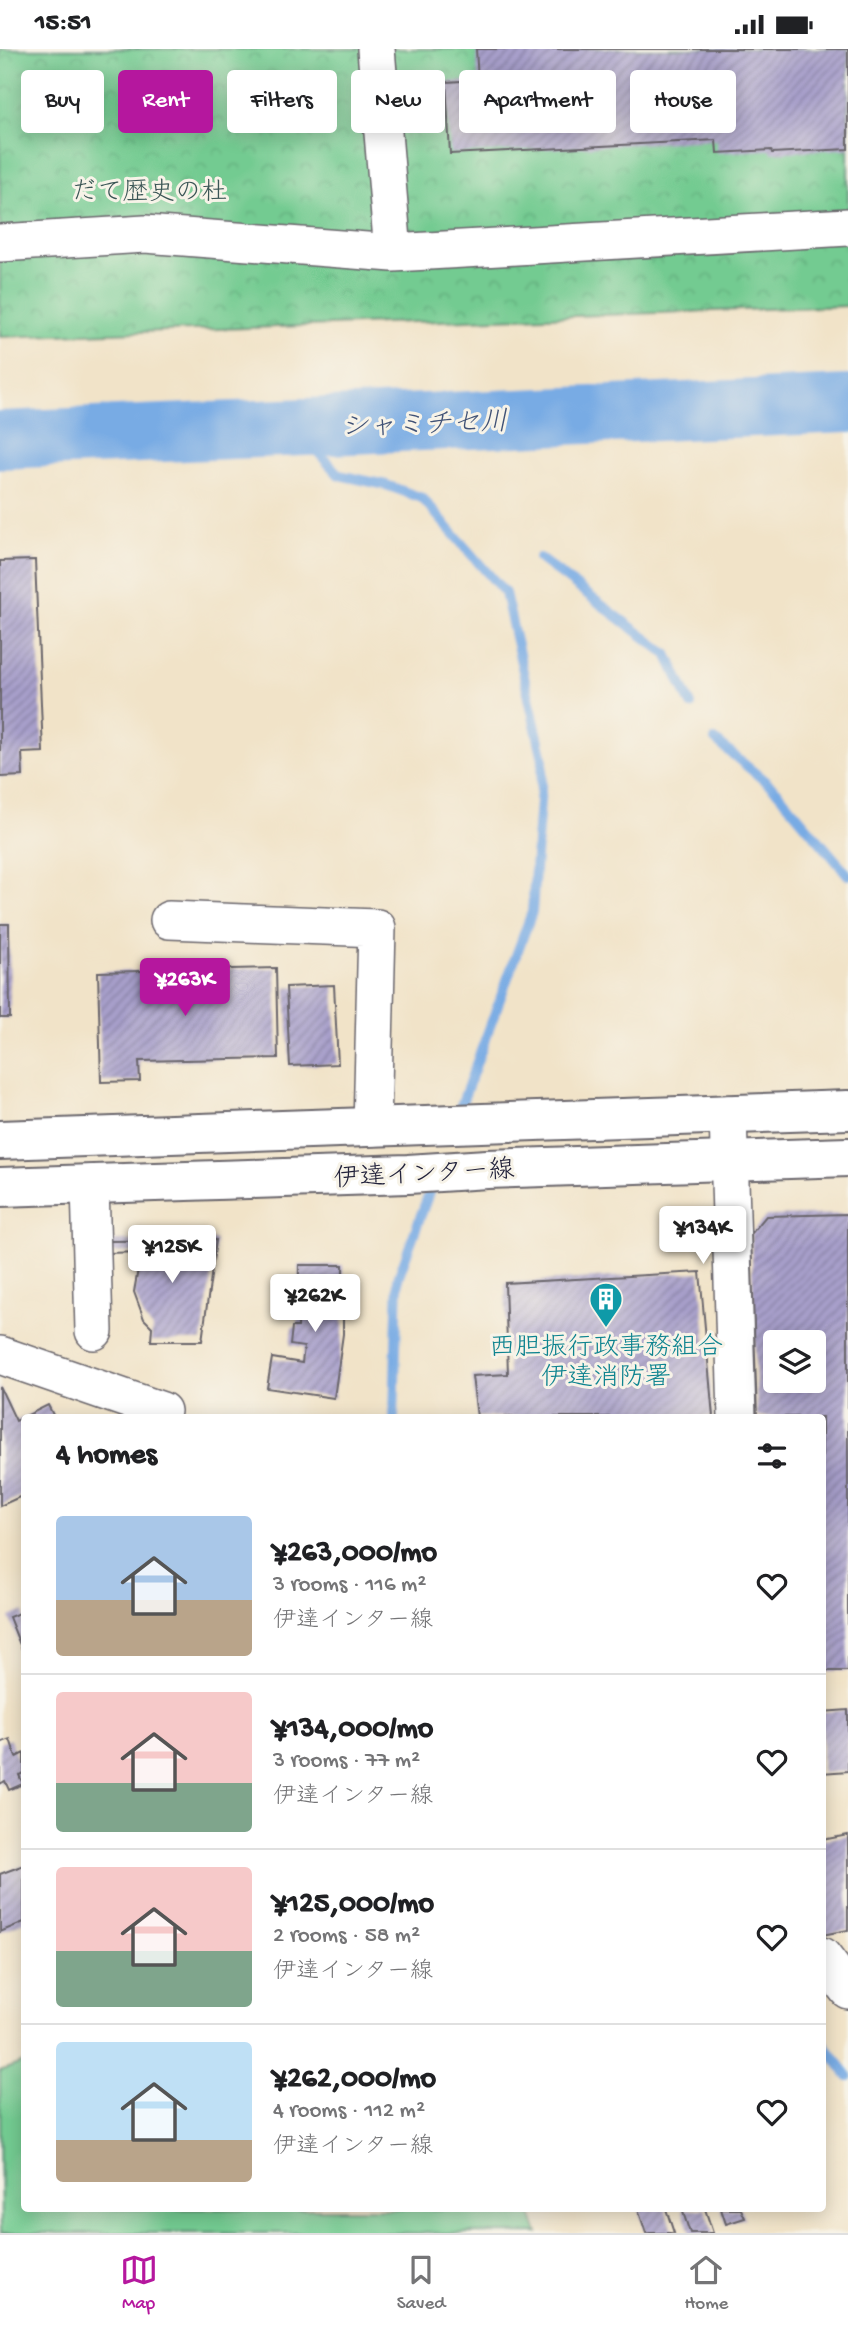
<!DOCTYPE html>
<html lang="en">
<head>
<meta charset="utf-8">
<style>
  body { margin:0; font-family:"Gochi Hand","Klee One",sans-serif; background:#f6f6f6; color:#202124; height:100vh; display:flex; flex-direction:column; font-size:26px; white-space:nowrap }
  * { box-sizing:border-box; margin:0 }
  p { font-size:23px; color:#757577 }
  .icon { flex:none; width:38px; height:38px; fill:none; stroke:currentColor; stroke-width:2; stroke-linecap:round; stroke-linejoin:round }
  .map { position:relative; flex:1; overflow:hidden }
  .panel { position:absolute; left:21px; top:1365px; width:805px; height:798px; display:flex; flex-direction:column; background:#fff; border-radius:7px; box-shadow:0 4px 18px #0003 }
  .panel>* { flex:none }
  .guide { position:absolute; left:21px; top:21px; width:807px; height:63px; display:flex; gap:14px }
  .tools { position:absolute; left:763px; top:1281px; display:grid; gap:14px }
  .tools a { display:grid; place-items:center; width:63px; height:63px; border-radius:7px; background:#fff; box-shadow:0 4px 18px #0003; font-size:35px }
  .price { position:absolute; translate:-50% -60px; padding:0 16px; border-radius:7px; background:#fff; color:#222; font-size:23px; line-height:46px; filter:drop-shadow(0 2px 4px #0008) }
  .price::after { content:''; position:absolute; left:50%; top:42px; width:21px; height:16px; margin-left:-10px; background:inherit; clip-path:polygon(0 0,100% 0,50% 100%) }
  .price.current { background:#b5179e; color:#fff }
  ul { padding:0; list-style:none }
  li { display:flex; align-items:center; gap:21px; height:175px; padding:0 35px }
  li+li { border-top:2px solid #e0e0e0 }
  li span { display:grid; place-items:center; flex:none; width:196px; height:140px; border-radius:7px; color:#555 }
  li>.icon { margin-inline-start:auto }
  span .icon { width:84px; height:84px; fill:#fffc; stroke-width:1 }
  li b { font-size:30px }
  h2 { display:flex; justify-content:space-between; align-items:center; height:84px; padding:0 35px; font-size:30px }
  .pill { padding:0 24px; border-radius:7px; background:#fff; box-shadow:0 4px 18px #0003; font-size:24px; line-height:63px }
  .pill.current { background:#b5179e; color:#fff }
  .status { display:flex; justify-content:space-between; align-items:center; height:49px; padding:0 35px; background:#fff; direction:ltr }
  .status svg { height:19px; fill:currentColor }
  .menu { display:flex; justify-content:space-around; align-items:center; height:98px; border-top:2px solid #e0e0e0; background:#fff; font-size:19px; color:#757577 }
  .menu a { display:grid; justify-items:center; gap:4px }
  .menu .current { color:#b5179e }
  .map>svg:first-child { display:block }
</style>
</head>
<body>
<div class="status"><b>15:51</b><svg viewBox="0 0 49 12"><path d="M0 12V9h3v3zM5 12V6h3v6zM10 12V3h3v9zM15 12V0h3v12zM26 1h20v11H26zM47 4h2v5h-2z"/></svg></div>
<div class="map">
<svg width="848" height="2184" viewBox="0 0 848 2184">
  <defs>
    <pattern id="park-crowns" width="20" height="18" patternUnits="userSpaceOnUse" patternTransform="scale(1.75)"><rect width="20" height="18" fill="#73cb91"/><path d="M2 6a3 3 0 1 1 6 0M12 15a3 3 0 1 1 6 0" fill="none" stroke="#63ae7e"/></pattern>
    <pattern id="building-hatch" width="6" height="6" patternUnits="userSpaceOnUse" patternTransform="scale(1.75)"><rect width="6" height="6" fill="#a79fca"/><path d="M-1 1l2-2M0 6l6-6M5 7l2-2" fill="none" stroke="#8881a5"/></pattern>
  </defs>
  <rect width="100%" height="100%" fill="#f7f3e8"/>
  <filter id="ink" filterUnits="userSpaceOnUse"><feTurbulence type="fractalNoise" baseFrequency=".0143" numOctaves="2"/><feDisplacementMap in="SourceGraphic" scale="14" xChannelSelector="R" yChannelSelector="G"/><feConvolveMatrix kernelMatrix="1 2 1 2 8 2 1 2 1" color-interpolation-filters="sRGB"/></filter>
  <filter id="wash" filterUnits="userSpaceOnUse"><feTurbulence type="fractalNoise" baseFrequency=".00686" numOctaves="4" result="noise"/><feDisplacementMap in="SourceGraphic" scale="28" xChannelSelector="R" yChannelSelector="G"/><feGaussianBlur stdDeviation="1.57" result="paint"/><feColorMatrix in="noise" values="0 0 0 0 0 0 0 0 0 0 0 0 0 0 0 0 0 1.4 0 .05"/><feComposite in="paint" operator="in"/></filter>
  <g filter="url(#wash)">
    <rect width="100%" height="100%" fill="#f1e3c8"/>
    <!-- park -->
    <path fill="url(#park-crowns)" stroke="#4a7666" stroke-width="2" d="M0,0H848V257L0,288Z"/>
    <!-- pitch -->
    <path fill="#73cb91" stroke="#4a7666" stroke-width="2" d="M24,2013V2160H529L538,2184H1L0,2022Z"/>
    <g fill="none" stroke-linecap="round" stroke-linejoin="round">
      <!-- stream -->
      <path stroke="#78abe4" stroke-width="10" d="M295,378L339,426L386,436L422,449L505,544L543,710L532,863L457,1067
        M539,509L667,605L691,656
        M715,691L777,742L848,826
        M394,1368L398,1229L434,1130
        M822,1992L848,2027"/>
      <!-- river -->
      <path stroke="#78abe4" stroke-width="58" d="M0,391L848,355"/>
    </g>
    <g id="blocks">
      <!-- building -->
      <path fill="url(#building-hatch)" fill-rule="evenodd" d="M476,0H848V100L772,104L771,101L717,104L716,91L450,105L446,33L478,31Z
        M35,511L43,703L22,704L23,727L0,728V512Z
        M0,875H9L10,969H0Z
        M276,919L278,1009L139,1012L140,1032L101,1033L98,923Z
        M334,936L338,1015L290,1017L286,938Z
        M848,1165V1622H822V1368H757L751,1185L766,1167ZM775,1293H814V1332H775Z
        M216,1191L202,1292H151L152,1278L144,1270L134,1243L141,1203L108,1204V1192Z
        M299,1216H343V1285L334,1349L267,1339L272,1309L302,1314L304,1298L290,1296L292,1278H298Z
        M700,1223L713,1368H477L472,1327L508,1325L505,1234Z
        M0,1338L16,1372L48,1356L54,1368H24V1446L0,1457Z
        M24,1562V1606L9,1568Z
        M848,1661V1722L822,1724V1663Z
        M10,1690L16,1708L24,1704V1724L19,1726L23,1735L9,1741L5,1732L0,1735V1694Z
        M848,1786V1881L822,1886V1791Z
        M24,1816V1873L0,1883V1825Z
        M638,2160H666L674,2184H646Z
        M682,2160H705L713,2184H690Z
        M721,2160H741L745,2169L726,2175Z"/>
    </g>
  </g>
  <g filter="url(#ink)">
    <use href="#blocks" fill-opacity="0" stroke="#6a666c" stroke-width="2"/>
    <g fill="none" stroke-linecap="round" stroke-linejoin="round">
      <defs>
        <path id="minor" d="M376,0L393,204
          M0,194L145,185L393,204L848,178
          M169,871L377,879L372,1078
          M728,1065L737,1368
          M90,1135L94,1282
          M0,1306L162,1362
          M822,1907L848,1941"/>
        <path id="major" d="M0,1091L848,1061
          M0,1138L408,1125L487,1120L848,1108"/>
      </defs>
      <!-- minor casing -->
      <use href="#minor" stroke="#6a666c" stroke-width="40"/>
      <!-- major casing -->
      <use href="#major" stroke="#6a666c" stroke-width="42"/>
      <!-- minor -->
      <use href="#minor" stroke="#fff" stroke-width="37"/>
      <!-- major -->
      <use href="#major" stroke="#fff" stroke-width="38"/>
    </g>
  </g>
  <!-- icons -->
  <defs>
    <symbol id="building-pin" viewBox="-11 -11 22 30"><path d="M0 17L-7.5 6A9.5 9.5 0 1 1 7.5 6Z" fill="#0f9aa8" stroke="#f7f3e8"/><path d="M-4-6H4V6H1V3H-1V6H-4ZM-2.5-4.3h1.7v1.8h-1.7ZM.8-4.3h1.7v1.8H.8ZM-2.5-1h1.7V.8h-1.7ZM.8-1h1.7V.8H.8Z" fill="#fff"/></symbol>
  </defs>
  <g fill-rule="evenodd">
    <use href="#building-pin" x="587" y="1231" width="38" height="52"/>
  </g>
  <g text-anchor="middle" stroke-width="6" stroke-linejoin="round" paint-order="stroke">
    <!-- park labels -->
    <g font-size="26" fill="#3a5555" stroke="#f7f3e8">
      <text x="149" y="150">だて歴史の杜</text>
    </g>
    <!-- street labels -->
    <g font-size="26" fill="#22223b" stroke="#f7f3e8">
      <text transform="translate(424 1123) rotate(-3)" y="9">伊達インター線</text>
    </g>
    <!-- culture labels -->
    <g font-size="26" fill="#0d838f" stroke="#f7f3e8">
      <text x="606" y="1305">西胆振行政事務組合<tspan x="606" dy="30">伊達消防署</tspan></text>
    </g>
    <!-- water labels -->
    <g font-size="28" font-style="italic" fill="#405276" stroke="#f7f3e8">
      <text transform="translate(424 373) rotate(-2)" y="10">シャミチセ川</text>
    </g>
  </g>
</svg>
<div class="tools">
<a><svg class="icon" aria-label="layers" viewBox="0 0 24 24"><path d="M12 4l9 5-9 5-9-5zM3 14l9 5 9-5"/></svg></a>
</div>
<b class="price current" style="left:185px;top:969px">¥263K</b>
<b class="price" style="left:703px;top:1217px">¥134K</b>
<b class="price" style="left:172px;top:1236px">¥125K</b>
<b class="price" style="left:315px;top:1285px">¥262K</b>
<div class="guide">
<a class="pill">Buy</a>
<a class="pill current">Rent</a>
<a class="pill">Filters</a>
<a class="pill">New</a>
<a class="pill">Apartment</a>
<a class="pill">House</a>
</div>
<section class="panel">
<h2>4 homes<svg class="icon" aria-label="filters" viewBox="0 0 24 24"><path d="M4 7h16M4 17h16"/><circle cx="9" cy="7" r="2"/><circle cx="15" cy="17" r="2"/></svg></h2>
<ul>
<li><span style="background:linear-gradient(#a9c7e8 60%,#b9a48a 0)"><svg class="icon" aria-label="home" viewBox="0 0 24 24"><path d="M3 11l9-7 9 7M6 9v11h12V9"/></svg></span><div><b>¥263,000/mo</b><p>3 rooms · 116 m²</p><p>伊達インター線</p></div><svg class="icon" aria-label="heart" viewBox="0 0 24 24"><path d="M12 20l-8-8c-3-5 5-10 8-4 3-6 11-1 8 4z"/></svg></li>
<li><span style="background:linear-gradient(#f6c9c9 65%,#7fa58c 0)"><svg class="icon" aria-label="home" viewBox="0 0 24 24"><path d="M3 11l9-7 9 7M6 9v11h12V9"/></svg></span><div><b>¥134,000/mo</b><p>3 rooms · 77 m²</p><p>伊達インター線</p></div><svg class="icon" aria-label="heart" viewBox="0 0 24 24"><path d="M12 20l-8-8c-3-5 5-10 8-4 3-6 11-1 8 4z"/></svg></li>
<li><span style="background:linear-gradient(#f6c9c9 60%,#7fa58c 0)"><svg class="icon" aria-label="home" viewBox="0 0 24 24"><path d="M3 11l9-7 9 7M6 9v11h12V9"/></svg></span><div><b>¥125,000/mo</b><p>2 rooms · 58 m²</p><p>伊達インター線</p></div><svg class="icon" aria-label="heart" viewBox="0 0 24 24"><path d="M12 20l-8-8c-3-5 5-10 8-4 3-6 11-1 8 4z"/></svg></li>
<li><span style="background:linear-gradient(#bfe0f5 70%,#b9a48a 0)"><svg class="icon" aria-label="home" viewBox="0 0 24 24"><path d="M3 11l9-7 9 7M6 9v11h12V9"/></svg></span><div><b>¥262,000/mo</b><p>4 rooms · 112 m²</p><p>伊達インター線</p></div><svg class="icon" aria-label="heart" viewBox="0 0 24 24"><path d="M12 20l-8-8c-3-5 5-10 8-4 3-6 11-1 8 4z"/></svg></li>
</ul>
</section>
</div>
<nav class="menu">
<a class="current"><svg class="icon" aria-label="map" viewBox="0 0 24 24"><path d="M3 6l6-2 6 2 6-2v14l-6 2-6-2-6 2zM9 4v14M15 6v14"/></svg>Map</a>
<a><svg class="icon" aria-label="saved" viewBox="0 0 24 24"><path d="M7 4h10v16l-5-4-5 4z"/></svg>Saved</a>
<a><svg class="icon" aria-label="home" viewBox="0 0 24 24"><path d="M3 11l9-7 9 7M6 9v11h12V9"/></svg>Home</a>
</nav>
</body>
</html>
